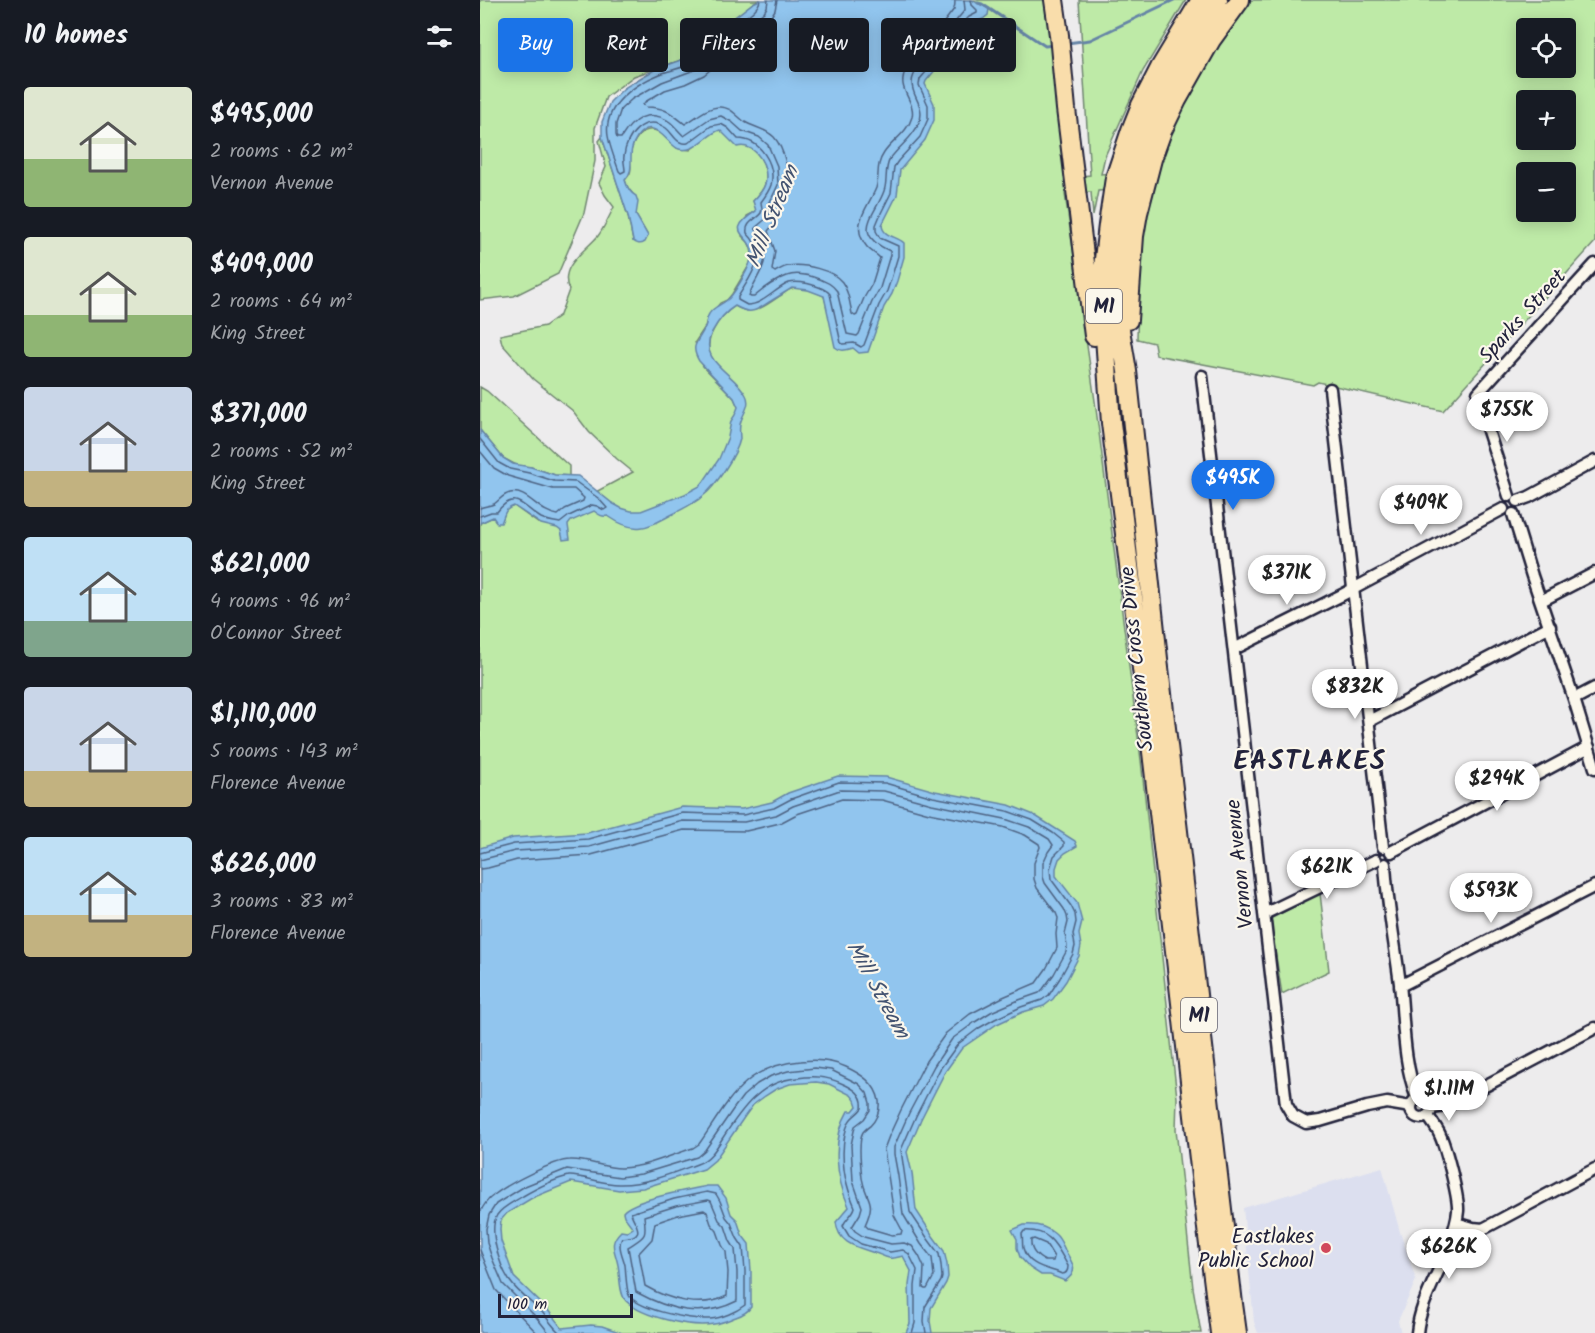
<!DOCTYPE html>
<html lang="en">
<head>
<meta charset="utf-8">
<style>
  body { margin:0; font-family:Kalam,sans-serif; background:#20242c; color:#f1f3f6; height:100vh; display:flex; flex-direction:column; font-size:22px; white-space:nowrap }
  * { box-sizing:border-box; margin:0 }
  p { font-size:20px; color:#9ea1a6 }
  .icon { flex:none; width:33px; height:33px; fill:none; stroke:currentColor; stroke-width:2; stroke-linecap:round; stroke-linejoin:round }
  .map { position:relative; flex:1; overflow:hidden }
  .details { display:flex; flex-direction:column; background:#171b24; width:480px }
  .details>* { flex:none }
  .top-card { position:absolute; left:18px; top:18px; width:570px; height:54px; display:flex; gap:12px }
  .fabs { position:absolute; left:1036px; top:18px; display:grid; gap:12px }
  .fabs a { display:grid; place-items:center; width:60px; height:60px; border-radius:6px; background:#171b24; box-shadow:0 3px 15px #0003; font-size:30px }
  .scale { position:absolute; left:18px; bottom:15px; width:135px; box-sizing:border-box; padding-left:6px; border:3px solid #22223b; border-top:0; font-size:16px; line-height:21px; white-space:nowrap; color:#22223b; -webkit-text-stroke:4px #fbf7ec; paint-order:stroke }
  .price { position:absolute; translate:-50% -51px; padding:0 14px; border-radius:21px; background:#fff; color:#222; font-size:20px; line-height:39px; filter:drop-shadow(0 2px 3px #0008) }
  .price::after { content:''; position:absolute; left:50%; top:36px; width:18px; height:14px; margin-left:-9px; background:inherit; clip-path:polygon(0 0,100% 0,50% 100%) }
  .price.selected { background:#1a73e8; color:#fff }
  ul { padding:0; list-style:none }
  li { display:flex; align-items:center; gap:18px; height:150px; padding:0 24px }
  li span { display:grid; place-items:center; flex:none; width:168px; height:120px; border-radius:6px; color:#555 }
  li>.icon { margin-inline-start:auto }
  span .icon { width:72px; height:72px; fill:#fffc; stroke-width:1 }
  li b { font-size:26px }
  h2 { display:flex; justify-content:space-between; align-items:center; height:72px; padding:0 24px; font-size:26px }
  .chip { padding:0 21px; border-radius:6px; background:#171b24; box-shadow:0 3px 15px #0003; font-size:21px; line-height:54px }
  .chip.selected { background:#1a73e8; color:#fff }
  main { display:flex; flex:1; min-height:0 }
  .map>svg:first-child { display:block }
</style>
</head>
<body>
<main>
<section class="details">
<h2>10 homes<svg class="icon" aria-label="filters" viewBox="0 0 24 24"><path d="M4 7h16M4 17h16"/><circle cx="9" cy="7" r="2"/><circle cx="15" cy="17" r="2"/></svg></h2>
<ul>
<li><span style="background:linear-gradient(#dfe7d0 60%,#8fb573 0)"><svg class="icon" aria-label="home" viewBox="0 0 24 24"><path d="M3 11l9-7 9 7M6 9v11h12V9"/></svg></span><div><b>$495,000</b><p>2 rooms · 62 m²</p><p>Vernon Avenue</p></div></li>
<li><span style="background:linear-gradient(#dfe7d0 65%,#8fb573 0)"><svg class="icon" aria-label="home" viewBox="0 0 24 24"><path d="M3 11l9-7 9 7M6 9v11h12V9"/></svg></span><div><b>$409,000</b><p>2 rooms · 64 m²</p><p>King Street</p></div></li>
<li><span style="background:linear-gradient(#c9d6e8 70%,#c2b280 0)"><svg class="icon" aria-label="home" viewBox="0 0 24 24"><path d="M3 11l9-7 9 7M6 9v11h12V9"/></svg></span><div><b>$371,000</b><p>2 rooms · 52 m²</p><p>King Street</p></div></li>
<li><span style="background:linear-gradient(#bfe0f5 70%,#7fa58c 0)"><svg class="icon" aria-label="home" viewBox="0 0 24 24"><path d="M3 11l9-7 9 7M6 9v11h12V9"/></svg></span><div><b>$621,000</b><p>4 rooms · 96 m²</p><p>O'Connor Street</p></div></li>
<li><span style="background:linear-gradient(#c9d6e8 70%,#c2b280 0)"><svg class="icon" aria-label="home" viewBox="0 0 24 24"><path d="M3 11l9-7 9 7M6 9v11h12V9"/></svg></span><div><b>$1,110,000</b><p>5 rooms · 143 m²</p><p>Florence Avenue</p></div></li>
<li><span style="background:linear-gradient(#bfe0f5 65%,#c2b280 0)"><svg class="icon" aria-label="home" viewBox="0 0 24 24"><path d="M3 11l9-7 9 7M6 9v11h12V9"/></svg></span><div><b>$626,000</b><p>3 rooms · 83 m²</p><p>Florence Avenue</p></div></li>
</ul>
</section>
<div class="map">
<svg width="1115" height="1333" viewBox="0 0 1115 1333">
  <rect width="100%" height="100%" fill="#edeced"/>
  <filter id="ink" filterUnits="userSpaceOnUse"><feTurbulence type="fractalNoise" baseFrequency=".0167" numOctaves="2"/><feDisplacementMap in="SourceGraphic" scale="12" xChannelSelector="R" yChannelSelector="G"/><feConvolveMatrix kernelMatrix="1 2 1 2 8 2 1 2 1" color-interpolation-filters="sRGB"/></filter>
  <g filter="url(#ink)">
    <!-- built -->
    <path fill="#dcdfef" d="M902,1167L920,1232L936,1280L918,1321L921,1333H778L774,1322L763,1208Z"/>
    <!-- green -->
    <path fill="#beeaa7" stroke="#708671" stroke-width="1.5" fill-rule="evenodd" d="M0,0H280L273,3L210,57L154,76L126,97L115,128V161L104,213L78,274L34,296L0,300Z
      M461,0H569L585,178L610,175L599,0H706L663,71L625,156L621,174L675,169L706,98L739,41L771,0H1115V242L963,411L838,382L833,385L676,355L674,343L657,339L659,259L671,187L618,191L613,216L611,192L585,194L615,401L661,760L697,1098L696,1129L713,1288L721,1333H75L8,1255L0,876V523L13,517L15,520L23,518C25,510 27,508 34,506L58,523L153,472L137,459L109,432L93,411L53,379L22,344L20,335L65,326L80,315L89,290C78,267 105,251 118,236C124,228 129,217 134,207L125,195L119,183L126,167L119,141L122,137L148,216L153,241L168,236L156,215L153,194L148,188L145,180C147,177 149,176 150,173C152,168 150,164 150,158C151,143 162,123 179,132C186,136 191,143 197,148L210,150L235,131L240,129L257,146C276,142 290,167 285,184C283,191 278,196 273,201L277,211L267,216L262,236L268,242L271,248L272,254L270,264L252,294L247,300L240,303L227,319L225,327L215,342L223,366L254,398L258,407L256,383C239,366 219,356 234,329C239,319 246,312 255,306C275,318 286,304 303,294C306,292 308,290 311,289C321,286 336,292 344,296L351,322ZM1047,28H1086V68H1047ZM1047,100H1086V140H1047ZM1047,172H1086V212H1047Z
      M0,387L7,391L89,466V476L75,475L51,467L38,466L23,458L0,430Z
      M840,893L849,971L802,994L790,919Z"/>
    <!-- water -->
    <path fill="#91c5ee" stroke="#6584a6" stroke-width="1.5" d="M280,0H492L509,9L508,15L503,19L493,22L488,27L470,59L461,63L446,81L445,84L454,104V120L445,140L420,170L417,195L402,225C403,237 417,236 424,243V257L417,281L412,294L404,307L388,352L379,353L373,348C366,350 361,352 355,347L344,296L328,290L312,288C305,292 298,297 291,301C276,310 272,316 255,306C245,312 238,321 232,332C217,362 255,373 266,395C272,406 261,415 260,425C259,430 260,435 260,439C257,454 235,487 223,496C214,504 202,509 191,515C165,529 154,534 128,516C122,517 119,515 114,511L91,521L88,525L90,539L83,540L81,531L77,528L61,524L34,506C23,510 26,513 21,523H17L13,517L0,523V430L23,458L33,464L51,467L75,475L98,476L132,503L141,508L151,511H161L205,494L220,486L224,481L239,459L248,437L251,421L255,415L258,407L254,398L219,361C209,344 219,342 225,327C227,323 226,318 229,314C233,307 241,305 247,300C253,296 257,287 261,281C265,274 271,264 272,255C274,234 240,234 276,211L273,201C278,196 283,191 285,184C290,168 276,142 257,147L240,130C227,134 214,154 199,149C187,145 174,114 157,137C145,154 157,168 145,180C147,187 150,193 156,196L158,202L156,215L168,236L165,242C160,245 157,244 153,241L148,216L122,137V122L130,102L144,88L162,77L176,69L210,57L227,44L243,26L273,3Z
      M358,776L406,777L455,791L529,805L554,815L595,841L597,846L585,853L579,859L576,868V876L597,903L602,922L599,934L601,946L599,956L586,981L573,999L564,1006L543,1012L517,1024L482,1048L465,1072L441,1119L427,1152L432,1173L436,1210L453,1236L464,1251L467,1264L468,1277L466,1283L451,1308L450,1321L452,1333H426L430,1323L429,1285L431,1271L423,1256C419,1257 413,1259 409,1258C404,1257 399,1254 395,1253C377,1247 358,1244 356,1222L369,1207C356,1178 351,1140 368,1111H373L377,1106L375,1100L371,1095L349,1084L336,1082L310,1084L296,1089L285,1096L273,1105L265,1116L235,1160L224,1169L163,1188L139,1190L91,1182L52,1198L27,1213L21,1220L20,1229L21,1241L34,1277L67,1309L82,1328L111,1325L122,1326L142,1333H0V848L33,838L107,833L202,807L262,809L292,802L308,793Z
      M227,1186H237L246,1198L251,1214L257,1220L262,1235L269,1244L271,1271V1307C267,1313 262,1315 256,1317C248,1320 242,1323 234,1324C211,1328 162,1317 146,1301C139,1294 140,1274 138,1265C135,1249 128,1244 141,1231L147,1232L153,1228L144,1216L143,1212C154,1199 209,1190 227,1186Z
      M544,1225C555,1224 566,1226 575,1234C580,1238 582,1244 585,1250C592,1263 600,1271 585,1281L570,1275H561L550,1268L540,1257L537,1248V1239L532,1230Z"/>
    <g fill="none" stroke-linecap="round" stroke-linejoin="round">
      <!-- shore -->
      <path stroke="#4e6383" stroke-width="1.5" d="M280,0C279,10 263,18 255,25C241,36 230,51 214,62C204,68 191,70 180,74C155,84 123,105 128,136C130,148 135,160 139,171L141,173L145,171C145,166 143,161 144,156C146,136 164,113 186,128C194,134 196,145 208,143L231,126L241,124L248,128L258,139C280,139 296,164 291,185C289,191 284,198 281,202L282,209L281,213C276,220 265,222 267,233C289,255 271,275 258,297V300L267,305C283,305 294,289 309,283C316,281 327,283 333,285C340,287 346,289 350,294L361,343L363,344L374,343L381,347L384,345L399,305L407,291L411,279L418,256V246L400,238L396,231V225L401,213L411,193L414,167L418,161L440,137L448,119V105L439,85L440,79L457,59L466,53L483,23L489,17L497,13V10L492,5L491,0
        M288,0L287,7L284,12L253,36L236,54L217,69L182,82L152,99L141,109L136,124V135L137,138H141C152,120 168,107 190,122C195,126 199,132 204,136L229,119L241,116L252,122L262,131L279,137L288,145L297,166L298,185L289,204L290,211L288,217L275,228C278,233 283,239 284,245C290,265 274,279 269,296L271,297H274C283,289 296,280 307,276C320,271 349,279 357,291L367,334L377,336L379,334L392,302L400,288L410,255V251C370,233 395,216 404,191C408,180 404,169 410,159C419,146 433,138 439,123C446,106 432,98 432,83C432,69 450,56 459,48C464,44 466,37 468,32C473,24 479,17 485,10L484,0
        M297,0L295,10L290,18L259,43L242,60L224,75L205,84L185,90L165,102L163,105L166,107C185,107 191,113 205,124C216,118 225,108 238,107C251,106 256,116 265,122C275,128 285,128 294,137C304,148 311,176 307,190C305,196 300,201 299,206C296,220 299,219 288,231L295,251L292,270L295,272C299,270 303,267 308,266C323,263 353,270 362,282C369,291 370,304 372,314L375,316L377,315L384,298L392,284L400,258C397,254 391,252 387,247C369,225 388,208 396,188C400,176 395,166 404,153C412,141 428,132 432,117C436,100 415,90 426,69C431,61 440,51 447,45C449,44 453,41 455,40C457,36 459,31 461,27C464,21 470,15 474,9C475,6 475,3 475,0
        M0,439L19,463L30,469L49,473L74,481L96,482L118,498L127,508L124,510L117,506L112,505L89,516L80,523C74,522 67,521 61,518C44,508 35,488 17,512H11L0,516
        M0,451L14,468L28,476L73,489H94L104,498L103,501L85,509L78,515C59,513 47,489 30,493C22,495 20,500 14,504C10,506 4,506 0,508
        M0,853L34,844L108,839L202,813L263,815L294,808L311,799L359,782L405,783L453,797L527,811L552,820L573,833L584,842V846L574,856L570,869L571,879L591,906L595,914L596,922L593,934L595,946L593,954L580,978L569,995L562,1000L541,1007L515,1019L499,1028L478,1044L460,1069L436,1116L421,1150L430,1212L448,1239L459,1254L461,1265L462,1277L461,1281L445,1307L444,1321L446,1333
        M0,860L35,851L109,847L203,821L264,822L296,815L313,806L360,790L404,791L452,804L525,819L549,827L569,839L573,845L568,852L563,863V877L565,883L584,909L587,916L588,922L585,934L587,946L586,952L574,974L563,989L559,993L539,1000L511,1012L495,1022L472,1039L454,1066L429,1113L414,1147V1154L418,1176L423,1214L441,1244L452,1258L454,1276L447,1289H445L443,1288L444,1267L439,1256L432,1246L424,1243L411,1244L384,1237L375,1231L372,1227L380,1214L382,1207L373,1181L371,1145L375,1126L384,1119L390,1110V1103L387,1093L379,1084L351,1070L335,1068L308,1071L291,1076L277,1084L263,1096L254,1108L225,1150L217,1157L161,1174L140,1177L87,1169L45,1186L16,1204L9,1215L6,1229L7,1243L12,1258L23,1284L57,1318L69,1333
        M0,869L8,868L37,860L111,855L204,830L266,831L300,823L317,814L362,799L402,800L449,813L523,827L545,835L559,844L560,847L554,863V879L557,888L576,913L578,918L576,934L577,948L566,969L556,983L523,997L490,1014L466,1033L446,1061L421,1110L409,1136L404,1149L414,1215L422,1230L421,1234L412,1235L388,1228L385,1225C397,1198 386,1202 382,1178C381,1169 380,1159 380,1150C380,1145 380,1137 383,1132C384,1131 388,1127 390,1126C396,1120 400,1111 399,1101C396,1083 381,1074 366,1067C351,1060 337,1059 321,1061C263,1066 249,1101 219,1144L213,1148C189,1156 166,1167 141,1168C124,1168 107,1159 90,1160C74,1160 28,1184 14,1195C8,1199 3,1206 0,1213
        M227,1192L236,1194L240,1201L246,1217L251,1223L257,1238L263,1247L265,1271V1305C256,1312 242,1318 230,1319C211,1320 164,1311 150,1297C146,1292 146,1272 145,1265C143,1256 137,1246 142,1238C169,1236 154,1224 151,1213L194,1199Z
        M228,1200L231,1201L239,1220L245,1226L250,1241L255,1249L257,1272V1301C222,1319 189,1310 156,1292L148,1247C165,1236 167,1238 164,1216L196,1206Z
        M224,1210L227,1212L231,1224L237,1231L242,1245L246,1252L248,1272L247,1296C221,1309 189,1300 165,1286L159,1253L172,1239L175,1223L198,1215Z
        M544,1231C571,1229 577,1247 588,1266C588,1270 587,1274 582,1274C568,1268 548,1267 543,1248C542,1244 543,1239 542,1234Z
        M554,1239L566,1244L574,1257L573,1261H565C557,1257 550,1250 551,1240Z
        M0,1250L16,1290L57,1333
        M80,1333C73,1327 68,1319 62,1312C51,1302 38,1293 29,1280C20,1266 8,1231 17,1215C23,1206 34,1202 43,1196C55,1189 75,1179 89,1176C98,1175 125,1184 138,1184C165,1185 193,1173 217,1164C229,1160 236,1149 242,1139C261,1110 280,1081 317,1078C333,1076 346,1076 361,1083C373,1088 384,1094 382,1108C378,1114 372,1116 369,1122C361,1138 362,1167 367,1184C369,1192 372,1200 375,1207C373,1215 365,1219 363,1226L369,1236L381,1244L410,1252L423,1250L429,1254L437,1270L435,1286V1323L432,1333"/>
      <!-- stream -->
      <path stroke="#6584a6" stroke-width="3" d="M498,3L502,4L565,46L574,45
        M587,43L610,40L694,0"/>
      <defs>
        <path id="street" d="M722,376L806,1104L813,1116L826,1123L840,1121L887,1107L907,1103L931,1107
          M850,389L903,847
          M1029,496L998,400V393L1115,264
          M1038,501L1049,497L1115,461
          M1033,514L1052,576L1094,699L1115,768
          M1061,601L1115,573
          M754,649L862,595L1023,509
          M1094,699L1115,688
          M889,721L1070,626
          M911,852L1109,747
          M905,864C907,904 915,944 920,984C924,1022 923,1062 937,1098
          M784,914L896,860
          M920,986L1115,886
          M931 1108a10 10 0 1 1 20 0a10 10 0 1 1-20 0Z
          M952,1108L965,1106L984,1097L1115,1028
          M976,1223L993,1228L1003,1229L1115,1169
          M937,1333C940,1303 956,1279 967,1251C971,1239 977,1224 978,1211C979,1198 966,1148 960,1135C957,1128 952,1122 948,1116"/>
        <path id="highway" d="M574,0L579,35L586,109L614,336
          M721,0L680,68L661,105L651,130L635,178L628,225L623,268L624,322L631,423L666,700L728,1237L740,1333
          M738,0L695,70L673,114L658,154L647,191L640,231L636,279L638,318L647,371L679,668L753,1304L757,1333
          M648,320L654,236L658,213L672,159L682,131L697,100L731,40L760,0"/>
      </defs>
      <!-- street casing -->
      <use href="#street" stroke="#22223b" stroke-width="15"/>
      <!-- highway casing -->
      <use href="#highway" stroke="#22223b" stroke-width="22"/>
      <!-- street -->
      <use href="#street" stroke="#fbf7ec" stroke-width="10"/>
      <!-- highway -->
      <use href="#highway" stroke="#f9ddab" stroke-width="18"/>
    </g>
  </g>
  <!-- markers -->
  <circle fill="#d1495b" stroke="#fbf7ec" stroke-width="2" cx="846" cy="1248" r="6"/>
  <g text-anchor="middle" stroke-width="4.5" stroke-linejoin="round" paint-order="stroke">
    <!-- shield labels -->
    <g fill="#fbf7ec" stroke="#636270" stroke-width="1.5">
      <rect x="606" y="289" width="36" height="34" rx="4.5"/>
      <rect x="701" y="998" width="36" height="34" rx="4.5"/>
    </g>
    <g font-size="20" font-weight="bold" fill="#22223b">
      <text x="624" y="313">M1</text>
      <text x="719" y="1022">M1</text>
    </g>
    <!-- street labels -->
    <g font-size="21" fill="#22223b" stroke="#fbf7ec">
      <text transform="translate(1042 316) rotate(-48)" y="7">Sparks Street</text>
      <text transform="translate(656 659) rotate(-96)" y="7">Southern Cross Drive</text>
      <text transform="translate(759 864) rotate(-96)" y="7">Vernon Avenue</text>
    </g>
    <!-- poi labels -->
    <g font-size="21" fill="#22223b" stroke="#fbf7ec" text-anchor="end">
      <text x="834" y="1243">Eastlakes<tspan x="834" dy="24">Public School</tspan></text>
    </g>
    <!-- water labels -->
    <g font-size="22" font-style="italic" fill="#435371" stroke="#fbf7ec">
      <text transform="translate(291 216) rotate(-68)" y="8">Mill Stream</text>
      <text transform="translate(399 989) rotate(61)" y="8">Mill Stream</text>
    </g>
    <!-- district labels -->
    <g font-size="27" font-weight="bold" letter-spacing="1.5" fill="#22223b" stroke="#fbf7ec">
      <text x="830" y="769">EASTLAKES</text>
    </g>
  </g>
</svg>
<div class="fabs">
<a><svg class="icon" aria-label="locate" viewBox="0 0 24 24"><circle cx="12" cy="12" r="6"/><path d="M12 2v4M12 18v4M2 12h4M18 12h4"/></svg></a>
<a>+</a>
<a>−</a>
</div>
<div class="scale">100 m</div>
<b class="price" style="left:1027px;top:443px">$755K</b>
<b class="price selected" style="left:753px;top:511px">$495K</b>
<b class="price" style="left:941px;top:536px">$409K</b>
<b class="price" style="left:807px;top:606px">$371K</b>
<b class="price" style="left:875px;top:720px">$832K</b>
<b class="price" style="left:1017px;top:812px">$294K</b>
<b class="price" style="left:847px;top:900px">$621K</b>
<b class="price" style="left:1011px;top:924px">$593K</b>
<b class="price" style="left:969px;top:1122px">$1.11M</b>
<b class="price" style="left:969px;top:1280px">$626K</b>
<div class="top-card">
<a class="chip selected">Buy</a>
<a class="chip">Rent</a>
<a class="chip">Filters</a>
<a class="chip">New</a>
<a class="chip">Apartment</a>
</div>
</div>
</main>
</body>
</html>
